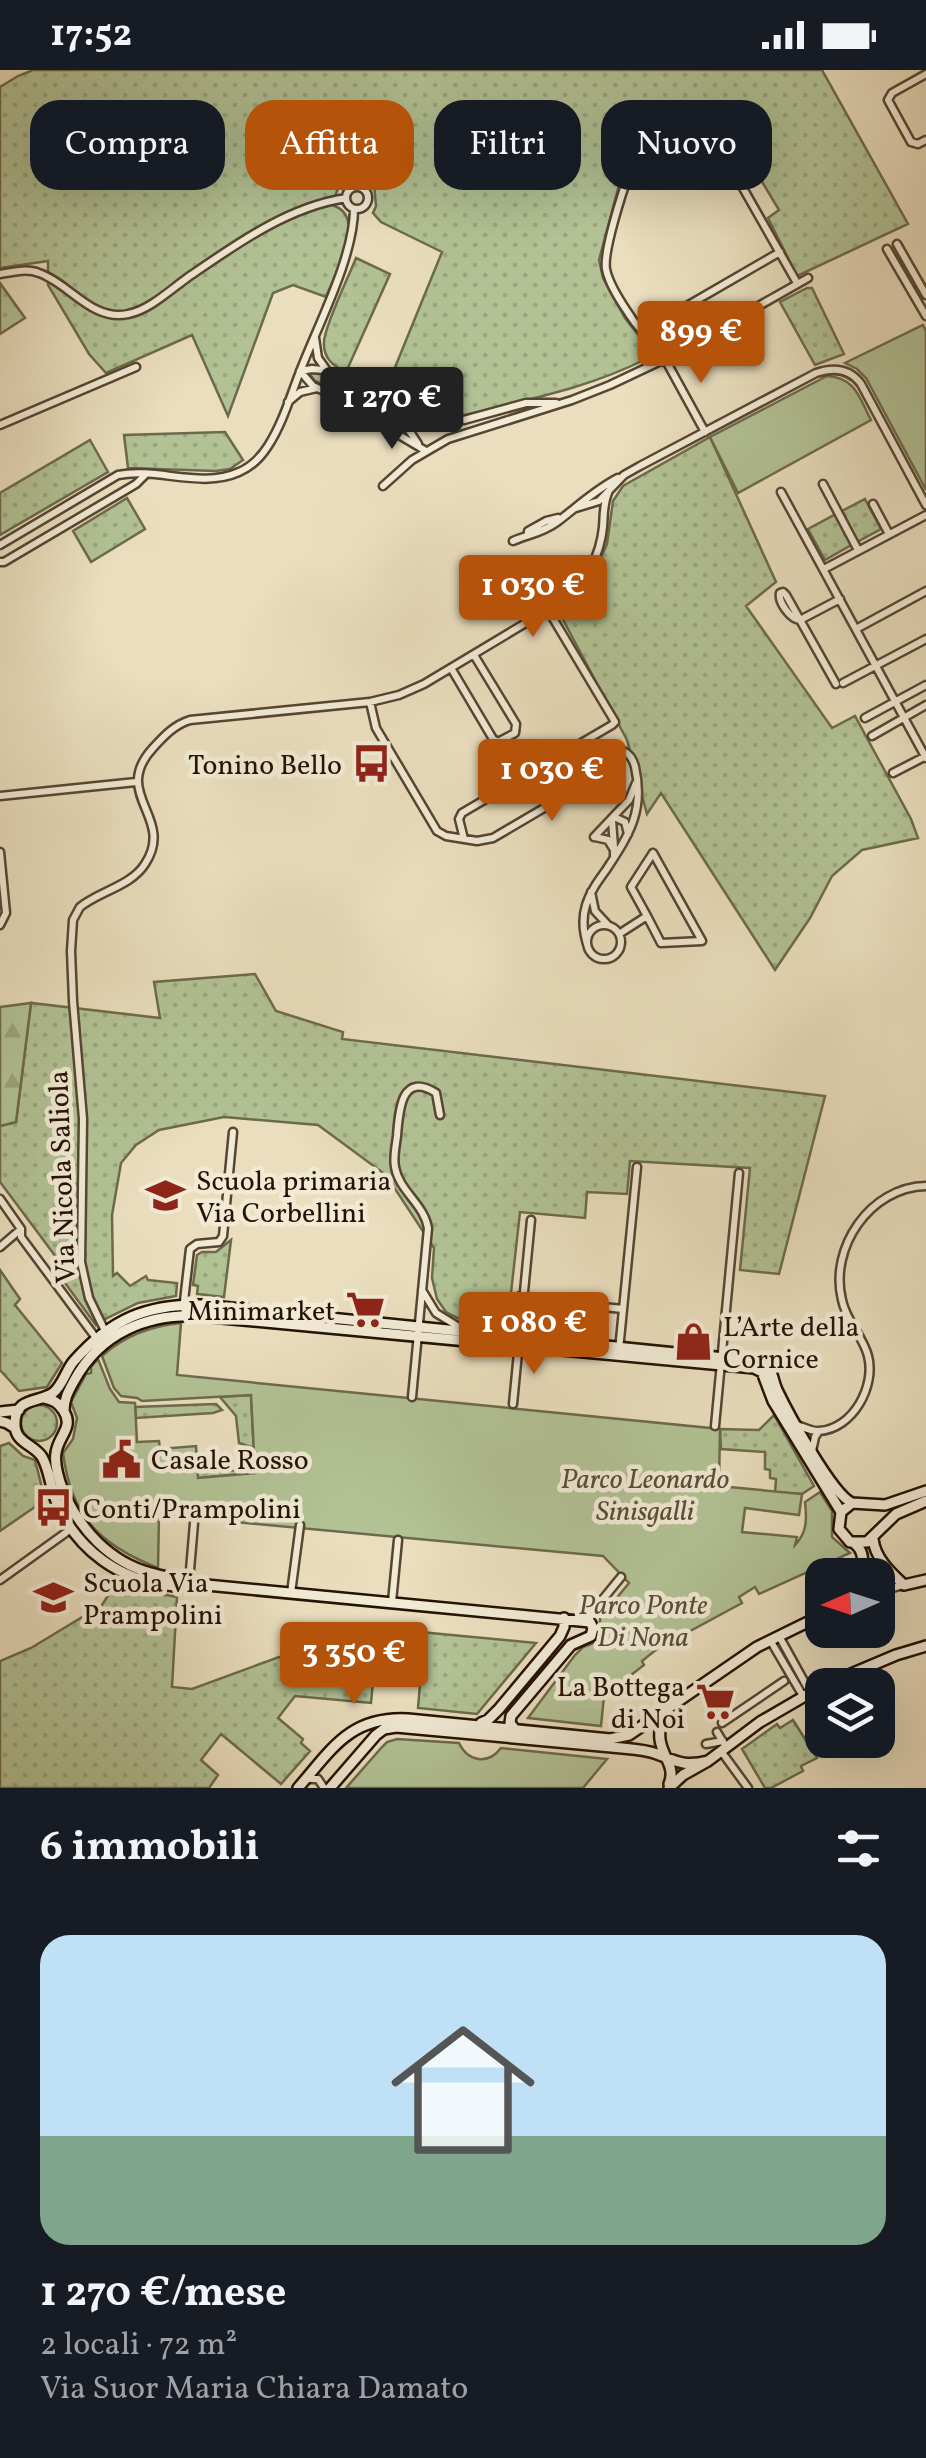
<!DOCTYPE html>
<html lang="it">
<head>
<meta charset="utf-8">
<style>
  body { margin:0; font-family:Vollkorn,serif; background:#242831; color:#f1f3f6; height:100vh; display:flex; flex-direction:column; font-size:38px; white-space:nowrap }
  * { box-sizing:border-box; margin:0 }
  p { font-size:32px; color:#9ea1a6 }
  .icon { flex:none; width:55px; height:55px; fill:none; stroke:currentColor; stroke-width:2; stroke-linecap:round; stroke-linejoin:round }
  .map { position:relative; height:1718px; overflow:hidden }
  .panel { display:flex; flex-direction:column; background:#171b24; flex:1 }
  .panel>* { flex:none }
  .banner { position:absolute; left:30px; top:30px; width:868px; height:90px; display:flex; gap:20px }
  .needle { width:65px; rotate:267deg }
  .tools { position:absolute; left:805px; top:1488px; display:grid; gap:20px }
  .tools a { display:grid; place-items:center; width:90px; height:90px; border-radius:20px; background:#171b24; box-shadow:0 10px 40px #0002; font-size:50px }
  .price { position:absolute; translate:-50% -85px; padding:0 22px; border-radius:10px; background:#b45309; color:#fff; font-size:32px; line-height:65px; filter:drop-shadow(0 2px 5px #0008) }
  .price::after { content:''; position:absolute; left:50%; top:60px; width:30px; height:22px; margin-left:-15px; background:inherit; clip-path:polygon(0 0,100% 0,50% 100%) }
  .price.active { background:#222; color:#fff }
  ul { padding:0; list-style:none }
  li { display:grid; align-content:center; gap:20px; height:530px; padding:0 40px }
  li span { display:grid; place-items:center; height:310px; border-radius:30px; color:#555 }
  li>.icon { margin-inline-start:auto }
  span .icon { width:180px; height:180px; fill:#fffc; stroke-width:1 }
  li b { font-size:42px }
  h2 { display:flex; justify-content:space-between; align-items:center; height:120px; padding:0 40px; font-size:42px }
  .chip { padding:0 35px; border-radius:30px; background:#171b24; box-shadow:0 10px 40px #0002; font-size:35px; line-height:90px }
  .chip.active { background:#b45309; color:#fff }
  .status { display:flex; justify-content:space-between; align-items:center; height:70px; padding:0 50px; background:#171b24; direction:ltr }
  .status svg { height:28px; fill:currentColor }
  .map>svg:first-child { display:block }
</style>
</head>
<body>
<div class="status"><b>17:52</b><svg viewBox="0 0 49 12"><path d="M0 12V9h3v3zM5 12V6h3v6zM10 12V3h3v9zM15 12V0h3v12zM26 1h20v11H26zM47 4h2v5h-2z"/></svg></div>
<div class="map">
<svg width="926" height="1718" viewBox="0 0 926 1718">
  <defs>
    <pattern id="grass-dots" width="8" height="8" patternUnits="userSpaceOnUse" patternTransform="scale(2.5)"><rect width="8" height="8" fill="#b2c295"/><path d="M2 2h.1M6 6h.1" fill="none" stroke="#99a67f" stroke-width="1.8" stroke-linecap="round"/></pattern>
    <pattern id="forest-firs" width="22" height="20" patternUnits="userSpaceOnUse" patternTransform="scale(2.5)"><rect width="22" height="20" fill="#b2c295"/><path d="M5 1l3.5 6h-7zM16 11l3.5 6h-7z" fill="#99a67f"/></pattern>
  </defs>
  <rect width="100%" height="100%" fill="#eadebe"/>
  <filter id="stains"><feTurbulence type="fractalNoise" baseFrequency=".002" numOctaves="4"/><feColorMatrix values="0 0 0 0 .2 0 0 0 0 .09 0 0 0 0 .02 0 0 0 .5 -.17"/></filter>
  <radialGradient id="worn" r=".72"><stop offset=".6" stop-color="#630" stop-opacity="0"/><stop offset="1" stop-color="#630" stop-opacity=".3"/></radialGradient>
  <!-- grass -->
  <path fill="url(#grass-dots)" stroke="#6c6a4c" stroke-width="2.5" d="M33,0H822L908,154L797,206L768,148L779,140L761,110L750,115L708,45L669,67L650,36L618,54L636,85L623,100L599,190L603,208L625,248L647,276L646,289C584,320 524,330 458,347C431,347 409,334 385,322L442,182L381,152L373,143L376,136L374,114C350,93 339,111 332,135C369,146 335,203 326,227L293,215L273,223L228,346L192,265L106,303L89,284L48,215V191L0,198V17L18,6Z
    M356,188L390,204L346,302C333,296 323,288 324,272C324,257 349,206 356,188Z
    M0,213L25,248L0,264Z
    M807,218H812L844,284L815,295L780,232Z
    M319,301L389,334L403,357L400,358L382,342L315,311L309,303Z
    M225,362L243,390L230,399L216,401L128,398L124,365Z
    M710,367L776,512L746,536L832,658L855,646L911,749L918,768L862,780L832,806L810,848L775,900L661,723L647,744L627,670L560,544L591,511L607,474L613,431L623,416Z
    M90,370L108,402L0,465V423Z
    M127,428L145,459L91,492L73,461Z
    M865,429L881,459L857,472L842,441Z
    M836,444L853,474L825,490L808,459Z
    M255,904L276,941L343,962L342,969L825,1026L779,1204L740,1200L750,1098L630,1091L627,1124L587,1122L585,1148L520,1142L511,1223L500,1241L491,1247L478,1252L462,1250L446,1242L437,1229L432,1208L434,1178L386,1105L318,1055L224,1047L159,1060L136,1075L121,1093L112,1145L113,1206L117,1203L130,1216L146,1206L148,1210L177,1213L176,1226L138,1233L103,1250L95,1236V1254L57,1202L62,1195L0,1112V1056L16,1052L31,933L160,948L154,912Z
    M231,1170L224,1227L197,1224L198,1216L193,1215L197,1185L202,1182H216Z
    M0,1200L20,1229L15,1235L62,1293L47,1317L19,1321L0,1300Z
    M251,1325L255,1403L197,1408L196,1392H204L205,1402L241,1400V1385L251,1382V1377L239,1373L236,1346L220,1327Z
    M216,1334L222,1340L213,1343L136,1348L135,1337Z
    M21 1353a18 18 0 1 1 36 0a18 18 0 1 1-36 0Z
    M774,1345L814,1416L802,1424L775,1422L776,1409L770,1408V1400L765,1399V1382L721,1379L720,1359L759,1360Z
    M9,1373L23,1386L35,1390L45,1430L0,1461V1376Z
    M118,1510L147,1521L177,1527L172,1617L192,1619L279,1587L351,1593L354,1555L378,1559L371,1633L295,1626L278,1648L303,1669L301,1673L310,1681L281,1714L221,1664L201,1690L218,1705L209,1718H0V1591L31,1578L102,1535Z
    M399,1560L536,1573L477,1644L418,1638L422,1591L397,1588Z
    M793,1650L817,1688L801,1696L803,1701L771,1718H765L742,1679L777,1654L780,1658Z"/>
  <!-- forest -->
  <path fill="url(#forest-firs)" stroke="#6c6a4c" stroke-width="2.5" d="M31,933L16,1052L0,1056V937Z"/>
  <!-- park -->
  <path fill="#b2c295" stroke="#6c6a4c" stroke-width="2.5" d="M923,255L926,261V420L866,308L857,299L845,293Z
    M827,306C856,308 859,327 871,350L738,423L710,367Z
    M181,1253L177,1305L720,1359L719,1416L802,1424L799,1445L745,1438L742,1462L797,1467L795,1475C807,1463 807,1449 805,1432L820,1422L832,1441V1467L850,1483L759,1524L755,1517L739,1527L742,1533L657,1579L642,1591L644,1595L604,1626L601,1656L528,1648L575,1585L583,1577L594,1573L600,1563V1548L629,1513L603,1486L159,1445L158,1498C100,1475 71,1447 63,1383L73,1369L77,1348L71,1332L86,1304L91,1303V1297L98,1289L110,1319L119,1332L135,1333L137,1372L159,1371L160,1379L196,1376L198,1408L255,1403L251,1325L142,1331L137,1328L121,1326L114,1318L102,1286C124,1266 151,1256 181,1253Z
    M397,1669L459,1673C468,1692 488,1695 501,1678L607,1689L583,1718H346L382,1677L387,1672Z"/>
  <g fill="none" stroke-linecap="round" stroke-linejoin="round">
    <defs>
      <path id="street" d="M926,4L892,23L888,30L911,72L918,74L926,70
        M346 128a11 11 0 1 1 22 0a11 11 0 1 1-22 0Z
        M897,174L926,225
        M887,179L926,246
        M0,204C12,202 27,198 39,203C69,213 92,252 128,244C149,240 169,221 187,208C235,175 287,137 346,128
        M648,267L685,237L780,182
        M315,268L318,288L328,302
        M665,289L705,362
        M655,293C655,268 643,266 631,247C622,234 609,215 606,199C603,181 623,120 630,101L639,92L706,53L797,213
        M300,301L312,299L323,300L411,341L439,349L464,350L526,333H556
        M300,301L313,316L383,348L399,365L426,381
        M288,332L300,322L317,318
        M394,334L395,339L418,374
        M0,355L136,297
        M823,414L858,480
        M383,416L412,390L448,369L572,330L610,315L665,289L808,208
        M781,422L926,688
        M873,434L889,464
        M576,438L599,431L624,405L640,396L816,303C834,297 850,299 861,314L926,435
        M528,464V461L546,451L558,448
        M513,471C529,464 542,463 557,452C577,437 596,419 618,408
        M0,475L118,405C157,397 201,419 239,402C251,397 261,387 268,376C283,353 291,324 301,299C319,253 354,186 354,139
        M0,492H4L136,414L145,405
        M824,499L926,445
        M800,550C790,549 778,532 780,523L783,522L786,525L836,614
        M800,550L840,529
        M856,559L926,521
        M451,598L493,669L498,672L515,663L516,654L474,585
        M843,613L926,569
        M370,632L376,658L437,761L446,766L477,771L493,768L578,718L605,681C620,677 631,681 635,697C645,741 629,765 606,800C598,811 590,822 586,835C582,848 583,861 587,874
        M865,648L926,615
        M872,666L926,635
        M893,703L926,686
        M0,726L136,712
        M614,747L625,752L628,764
        M612,750L614,777
        M594,767L629,730L636,713
        M595,767L608,770L614,780V786
        M464,769L459,749L462,743L612,655L615,652L548,540
        M0,782L6,843L0,855
        M591,822L595,841L607,854
        M587 872a17 17 0 1 1 34 0a17 17 0 1 1-34 0Z
        M619,864L647,846L631,817L653,783L702,871L661,873L647,846
        M0,1129L21,1159
        M0,1177L21,1159V1167L96,1268
        M422,1220L436,1243L462,1259
        M523,1229L623,1239
        M185,1246L184,1231L190,1179L197,1174L219,1172L223,1166L233,1062
        M105,1261L89,1228L81,1192L83,1049L73,931L71,881L73,850L80,837C100,821 131,816 145,794C176,747 110,725 153,678C164,666 174,655 190,650L370,632L399,625L424,614L564,530C587,510 600,487 603,457C604,445 603,435 608,423
        M480,1262C501,1255 512,1245 521,1225
        M619,1280L637,1097
        M412,1327L428,1158C424,1134 399,1121 395,1097C393,1087 396,1075 397,1066C399,1041 401,1001 436,1023L440,1045
        M513,1334L531,1150
        M797,1355C803,1357 813,1362 819,1361C853,1359 876,1316 868,1286C863,1266 846,1251 842,1230C829,1178 870,1117 926,1116
        M715,1356L739,1103
        M812,1381L815,1367L819,1361
        M0,1510L71,1459
        M189,1512L194,1453
        M878,1522L903,1515
        M291,1523L300,1455
        M392,1532L398,1470
        M589,1550L594,1540L621,1507
        M779,1566L810,1622
        M770,1570L803,1626
        M722,1653L784,1611
        M717,1662L726,1677
        M706,1674L723,1671
        M721,1681L748,1718
        M306,1709H318L324,1718"/>
      <path id="secondary" d="M44,1328C53,1330 58,1332 63,1340C75,1357 58,1366 56,1383C54,1394 59,1410 63,1421C80,1459 109,1492 151,1503C166,1508 181,1508 196,1514L590,1552L593,1558L591,1566L571,1575L511,1646L510,1653L514,1658
        M64,1341C64,1329 68,1322 74,1311C100,1263 147,1243 200,1246L754,1298L762,1302L773,1331L841,1442
        M0,1342L19,1340
        M0,1351L7,1353L15,1358
        M926,1421L885,1435L852,1433L841,1442L839,1459L850,1472H867L896,1444L926,1431
        M873,1469C875,1488 890,1502 904,1515L926,1510
        M855,1474C865,1482 863,1493 861,1505
        M196,1514C186,1519 177,1516 166,1515C119,1509 80,1481 59,1438C51,1423 50,1400 42,1387C34,1374 14,1373 15,1353C15,1327 39,1333 53,1323C63,1315 66,1300 74,1291C111,1249 147,1234 202,1235L765,1292C773,1300 772,1309 777,1320C788,1343 832,1424 852,1433
        M825,1615L896,1585L926,1576
        M664,1645C649,1682 679,1690 669,1714
        M481,1653L488,1650L499,1639L560,1566L564,1557V1548
        M298,1718C332,1679 350,1646 408,1649L610,1669L629,1665L757,1577L822,1545
        M330,1718L376,1665L384,1659L396,1657L622,1678C633,1679 647,1680 657,1684C678,1692 685,1697 708,1691
        M669,1718L683,1705L708,1691L760,1652L822,1616"/>
    </defs>
    <!-- street casing -->
    <use href="#street" stroke="#564532" stroke-width="11"/>
    <!-- secondary casing -->
    <use href="#secondary" stroke="#251204" stroke-width="14"/>
    <!-- street -->
    <use href="#street" stroke="#f1ead5" stroke-width="6"/>
    <!-- secondary -->
    <use href="#secondary" stroke="#f1ead5" stroke-width="9"/>
  </g>
  <!-- icons -->
  <defs>
    <symbol id="bus-bare" viewBox="-9 -9 18 18"><path d="M-5-6H5V4H4V6H2V4H-2V6H-4V4H-5ZM-3.5-4V0h7V-4ZM-3.5 1.2v1.5H-2V1.2ZM2 1.2v1.5H3.5V1.2Z" fill="#8f2418" stroke="#f1ead5" stroke-width="2.5" paint-order="stroke"/></symbol>
    <symbol id="school-bare" viewBox="-9 -9 18 18"><path d="M0-5L7-2L0 1L-7-2ZM-4 1L0 2.5L4 1V4Q0 6-4 4Z" fill="#8f2418" stroke="#f1ead5" stroke-width="2.5" paint-order="stroke"/></symbol>
    <symbol id="supermarket-bare" viewBox="-9 -9 18 18"><path d="M-6-5.5h2.5l.6 2H6L4.5 2H-2.5L-4.4-4H-6ZM-1.5 3.2a1.3 1.3 0 1 0 .1 0ZM3 3.2a1.3 1.3 0 1 0 .1 0Z" fill="#8f2418" stroke="#f1ead5" stroke-width="2.5" paint-order="stroke"/></symbol>
    <symbol id="shop-bare" viewBox="-9 -9 18 18"><path d="M-5-2.5h2.3a2.7 3.5 0 0 1 5.4 0H5L5.5 6h-11ZM-1.5-2.5h3a1.5 2.3 0 0 0-3 0Z" fill="#8f2418" stroke="#f1ead5" stroke-width="2.5" paint-order="stroke"/></symbol>
    <symbol id="civic-bare" viewBox="-9 -9 18 18"><path d="M-.6-6.5H3V-4.5H.6V-3L4-1V1h2V6H-6V1h2V-1L-.6-3ZM-1.2 2.5V6h2.4V2.5Z" fill="#8f2418" stroke="#f1ead5" stroke-width="2.5" paint-order="stroke"/></symbol>
  </defs>
  <g fill-rule="evenodd">
    <use href="#bus-bare" x="344" y="666" width="55" height="55"/>
    <use href="#school-bare" x="138" y="1098" width="55" height="55"/>
    <use href="#supermarket-bare" x="338" y="1212" width="55" height="55"/>
    <use href="#shop-bare" x="666" y="1244" width="55" height="55"/>
    <use href="#civic-bare" x="94" y="1362" width="55" height="55"/>
    <use href="#bus-bare" x="26" y="1410" width="55" height="55"/>
    <use href="#school-bare" x="26" y="1500" width="55" height="55"/>
    <use href="#supermarket-bare" x="688" y="1604" width="55" height="55"/>
  </g>
  <g text-anchor="middle" stroke-width="9" stroke-linejoin="round" paint-order="stroke">
    <!-- poi labels -->
    <g font-size="28" fill="#251204" stroke="#f1ead5" text-anchor="start">
      <text x="342" y="704" text-anchor="end">Tonino Bello</text>
      <text x="196" y="1120">Scuola primaria<tspan x="196" dy="32">Via Corbellini</tspan></text>
      <text x="335" y="1250" text-anchor="end">Minimarket</text>
      <text x="723" y="1266">L’Arte della<tspan x="723" dy="32">Cornice</tspan></text>
      <text x="151" y="1399">Casale Rosso</text>
      <text x="83" y="1448">Conti/Prampolini</text>
      <text x="83" y="1522">Scuola Via<tspan x="83" dy="32">Prampolini</tspan></text>
      <text x="685" y="1626" text-anchor="end">La Bottega<tspan x="685" dy="32">di Noi</tspan></text>
    </g>
    <!-- street labels -->
    <g font-size="28" fill="#251204" stroke="#f1ead5">
      <text transform="translate(61 1107) rotate(-92)" y="10">Via Nicola Saliola</text>
    </g>
    <!-- park labels -->
    <g font-size="28" font-style="italic" fill="#565037" stroke="#f1ead5">
      <text x="645" y="1418">Parco Leonardo<tspan x="645" dy="32">Sinisgalli</tspan></text>
      <text x="643" y="1544">Parco Ponte<tspan x="643" dy="32">Di Nona</tspan></text>
    </g>
  </g>
  <rect width="100%" height="100%" filter="url(#stains)"/>
  <rect width="100%" height="100%" fill="url(#worn)"/>
</svg>
<div class="tools">
<a><svg class="needle" viewBox="-14 -14 28 28"><path d="M0-13l5 13h-10z" fill="#e53935"/><path d="M0 13l5-13h-10z" fill="#9ea1a6"/></svg></a>
<a><svg class="icon" aria-label="layers" viewBox="0 0 24 24"><path d="M12 4l9 5-9 5-9-5zM3 14l9 5 9-5"/></svg></a>
</div>
<b class="price" style="left:701px;top:316px">899 €</b>
<b class="price active" style="left:392px;top:382px">1 270 €</b>
<b class="price" style="left:533px;top:570px">1 030 €</b>
<b class="price" style="left:552px;top:754px">1 030 €</b>
<b class="price" style="left:534px;top:1307px">1 080 €</b>
<b class="price" style="left:354px;top:1637px">3 350 €</b>
<div class="banner">
<a class="chip">Compra</a>
<a class="chip active">Affitta</a>
<a class="chip">Filtri</a>
<a class="chip">Nuovo</a>
</div>
</div>
<section class="panel">
<h2>6 immobili<svg class="icon" aria-label="filters" viewBox="0 0 24 24"><path d="M4 7h16M4 17h16"/><circle cx="9" cy="7" r="2"/><circle cx="15" cy="17" r="2"/></svg></h2>
<ul>
<li><span style="background:linear-gradient(#bfe0f5 65%,#7fa58c 0)"><svg class="icon" aria-label="home" viewBox="0 0 24 24"><path d="M3 11l9-7 9 7M6 9v11h12V9"/></svg></span><div><b>1 270 €/mese</b><p>2 locali · 72 m²</p><p>Via Suor Maria Chiara Damato</p></div></li>
</ul>
</section>
</body>
</html>
